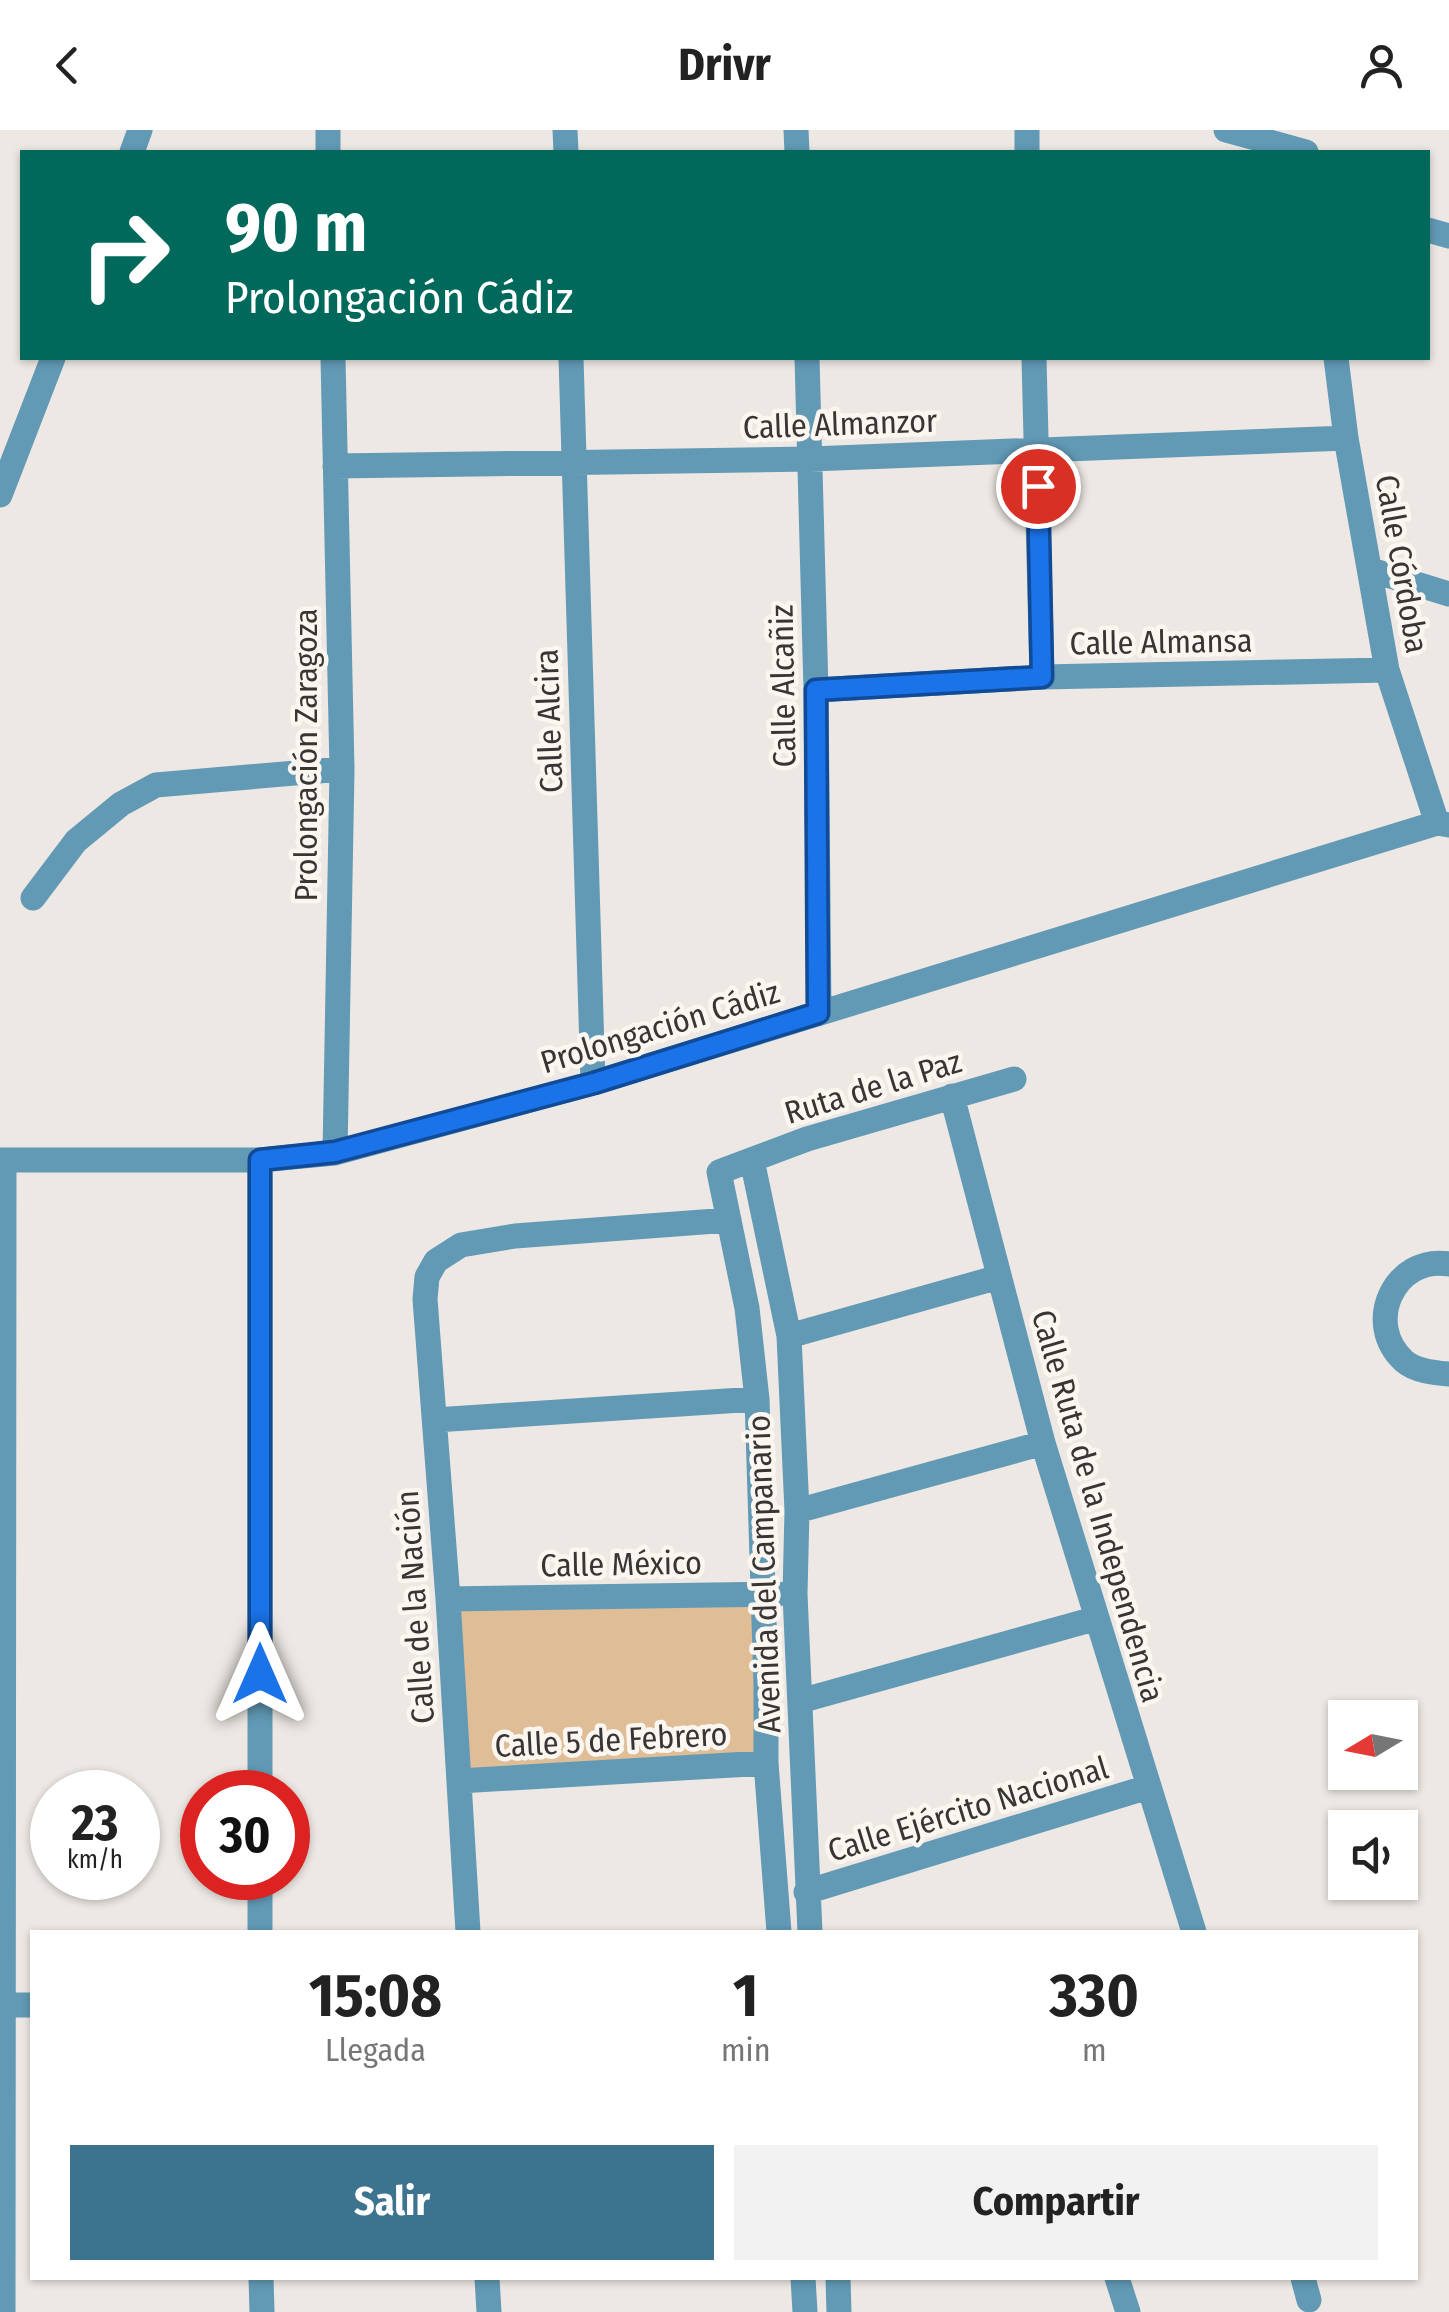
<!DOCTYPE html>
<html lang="es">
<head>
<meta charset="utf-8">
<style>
	body { margin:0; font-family:"Fira Sans Condensed",sans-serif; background:#f2f2f2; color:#222; height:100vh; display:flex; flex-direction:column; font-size:38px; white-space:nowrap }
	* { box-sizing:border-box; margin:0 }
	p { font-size:32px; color:#767676 }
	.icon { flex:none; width:55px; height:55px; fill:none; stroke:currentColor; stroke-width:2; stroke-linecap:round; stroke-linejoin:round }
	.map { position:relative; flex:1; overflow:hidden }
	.panel { position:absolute; left:30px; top:1800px; width:1388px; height:350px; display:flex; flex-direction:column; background:#fff; border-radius:0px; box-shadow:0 2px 8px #0004 }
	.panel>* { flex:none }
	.top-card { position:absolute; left:20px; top:20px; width:1410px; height:210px; border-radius:0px; box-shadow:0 2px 8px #0004; background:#00695c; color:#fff; overflow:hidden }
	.needle { width:65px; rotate:260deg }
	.fabs { position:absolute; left:1328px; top:1570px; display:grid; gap:20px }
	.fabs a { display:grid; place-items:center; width:90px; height:90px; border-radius:0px; background:#fff; box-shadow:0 2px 8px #0004; font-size:50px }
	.speed { position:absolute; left:30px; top:1640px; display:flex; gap:20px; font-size:50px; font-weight:700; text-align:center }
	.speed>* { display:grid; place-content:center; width:130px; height:130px; border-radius:50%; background:#fff; box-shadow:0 2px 8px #0004; line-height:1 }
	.speed small { font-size:25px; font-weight:400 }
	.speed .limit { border:15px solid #d22; background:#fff; color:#111 }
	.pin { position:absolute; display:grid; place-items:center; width:85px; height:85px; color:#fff; margin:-42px; border:5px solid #fff; border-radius:50%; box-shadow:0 2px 10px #0007 }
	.me { position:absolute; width:110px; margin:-55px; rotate:0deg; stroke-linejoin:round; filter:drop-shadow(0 0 8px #0008) }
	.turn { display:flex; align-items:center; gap:35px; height:210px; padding:0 40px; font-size:45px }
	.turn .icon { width:130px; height:130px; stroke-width:2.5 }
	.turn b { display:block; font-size:70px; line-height:85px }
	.eta { display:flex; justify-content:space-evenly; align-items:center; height:170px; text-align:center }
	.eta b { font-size:60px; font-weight:700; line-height:70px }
	.primary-button { display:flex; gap:20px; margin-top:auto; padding:20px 40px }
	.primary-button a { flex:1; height:115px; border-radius:0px; background:#3c738e; color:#fff; font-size:40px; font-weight:700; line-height:115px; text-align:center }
	.primary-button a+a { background:#f2f2f2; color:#222 }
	header { display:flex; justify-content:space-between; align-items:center; height:130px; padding:0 40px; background:#fff; font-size:45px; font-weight:700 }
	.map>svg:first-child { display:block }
	.green { fill:#debd97 }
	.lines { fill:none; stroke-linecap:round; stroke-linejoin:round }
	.minor { stroke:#6299b5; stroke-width:25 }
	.route-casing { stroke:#114b97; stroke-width:25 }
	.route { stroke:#1a73e8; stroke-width:18 }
	.labels { text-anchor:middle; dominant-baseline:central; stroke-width:9; stroke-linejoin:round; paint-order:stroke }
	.street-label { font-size:32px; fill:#383634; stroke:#fbf6f0 }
</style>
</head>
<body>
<header><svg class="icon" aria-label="back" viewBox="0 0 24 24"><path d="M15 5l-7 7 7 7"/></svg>Drivr<svg class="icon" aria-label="person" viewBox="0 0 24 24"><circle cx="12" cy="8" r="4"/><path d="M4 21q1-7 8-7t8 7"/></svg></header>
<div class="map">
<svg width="1449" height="2182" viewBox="0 0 1449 2182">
	<rect width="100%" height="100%" fill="#ede8e3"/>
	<path class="green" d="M764,1464L766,1633L459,1651L448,1469Z"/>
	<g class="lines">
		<path class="minor" d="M328,0V22
			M565,0L566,22
			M796,0L797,22
			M1027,0V22
			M1226,0L1306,22
			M132,22L140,0
			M1428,100L1449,106
			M333,228L342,639L335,1023
			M571,228L593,953
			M807,228L816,560L819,883
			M1034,228L1042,547
			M1336,228L1346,308L1387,540L1437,693L1449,695
			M335,336L811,329L1346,308
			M0,365L53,228
			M1371,440L1449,464
			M816,560L1042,547L1387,540
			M33,768L76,711L121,674L156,655L342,639
			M952,966L1043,1313L1194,1802
			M0,1030H260L335,1023L593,953L1437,693
			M752,1030L789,1206L797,1381L795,1464L810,1802
			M1449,1134C1394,1125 1363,1194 1404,1231C1415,1241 1435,1243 1449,1244
			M789,1206L999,1147
			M435,1290L757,1269
			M797,1381L1043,1313
			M448,1469L778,1464
			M800,1571L1094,1489
			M459,1651L766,1633
			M260,1662V1030
			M806,1762L1148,1657
			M260,1802V1748
			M468,1802L448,1469L425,1169L427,1147L436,1131L461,1115L515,1106L729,1090
			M779,1802L766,1633V1554L757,1269L747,1178L719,1042L807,1009L1014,949
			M0,1875H32
			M261,2148L262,2182
			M487,2148L489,2182
			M803,2148L805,2182
			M838,2148L839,2182
			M1117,2148L1128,2182
			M1303,2148L1309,2170
			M3,2182L4,1030"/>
	</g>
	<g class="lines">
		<g class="route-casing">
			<path id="route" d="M260,1544V1030L335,1022L594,953L818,883L816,560L1042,547L1038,356"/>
		</g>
		<use href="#route" class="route"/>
	</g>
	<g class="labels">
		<g class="street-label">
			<text transform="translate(840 294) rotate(-2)">Calle Almanzor</text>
			<text transform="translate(1402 434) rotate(80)">Calle Córdoba</text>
			<text transform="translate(1161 512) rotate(-1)">Calle Almansa</text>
			<text transform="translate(783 556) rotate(-91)">Calle Alcañiz</text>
			<text transform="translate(549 591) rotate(-92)">Calle Alcira</text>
			<text transform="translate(306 625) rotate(-90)">Prolongación Zaragoza</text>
			<text transform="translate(660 897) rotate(-17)">Prolongación Cádiz</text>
			<text transform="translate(873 957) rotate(-17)">Ruta de la Paz</text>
			<text transform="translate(1098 1376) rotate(74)">Calle Ruta de la Independencia</text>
			<text transform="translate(621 1434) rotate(-1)">Calle México</text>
			<text transform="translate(764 1444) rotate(-92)">Avenida del Campanario</text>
			<text transform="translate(415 1477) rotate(-94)">Calle de la Nación</text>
			<text transform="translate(611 1610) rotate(-3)">Calle 5 de Febrero</text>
			<text transform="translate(968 1679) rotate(-17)">Calle Ejército Nacional</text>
		</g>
	</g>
</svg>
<div class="fabs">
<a><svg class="needle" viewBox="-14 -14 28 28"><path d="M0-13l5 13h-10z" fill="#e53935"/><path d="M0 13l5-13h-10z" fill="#767676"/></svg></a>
<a><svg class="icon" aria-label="sound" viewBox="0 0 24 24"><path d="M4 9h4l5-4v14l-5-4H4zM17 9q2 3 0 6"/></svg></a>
</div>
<div class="speed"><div>23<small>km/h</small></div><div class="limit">30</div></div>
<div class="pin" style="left:1038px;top:356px;background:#d93025"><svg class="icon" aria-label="arrive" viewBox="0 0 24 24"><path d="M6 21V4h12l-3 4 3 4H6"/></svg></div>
<svg class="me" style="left:260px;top:1544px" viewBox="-20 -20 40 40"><path d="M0-17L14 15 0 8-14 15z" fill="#1a73e8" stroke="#fff" stroke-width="4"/></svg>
<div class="top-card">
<div class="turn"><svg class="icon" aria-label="right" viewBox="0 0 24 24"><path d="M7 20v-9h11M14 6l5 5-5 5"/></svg><div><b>90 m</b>Prolongación Cádiz</div></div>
</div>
<section class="panel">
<div class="eta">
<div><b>15:08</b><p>Llegada</p></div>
<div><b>1</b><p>min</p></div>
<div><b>330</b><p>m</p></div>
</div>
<div class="primary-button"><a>Salir</a><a>Compartir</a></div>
</section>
</div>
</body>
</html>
